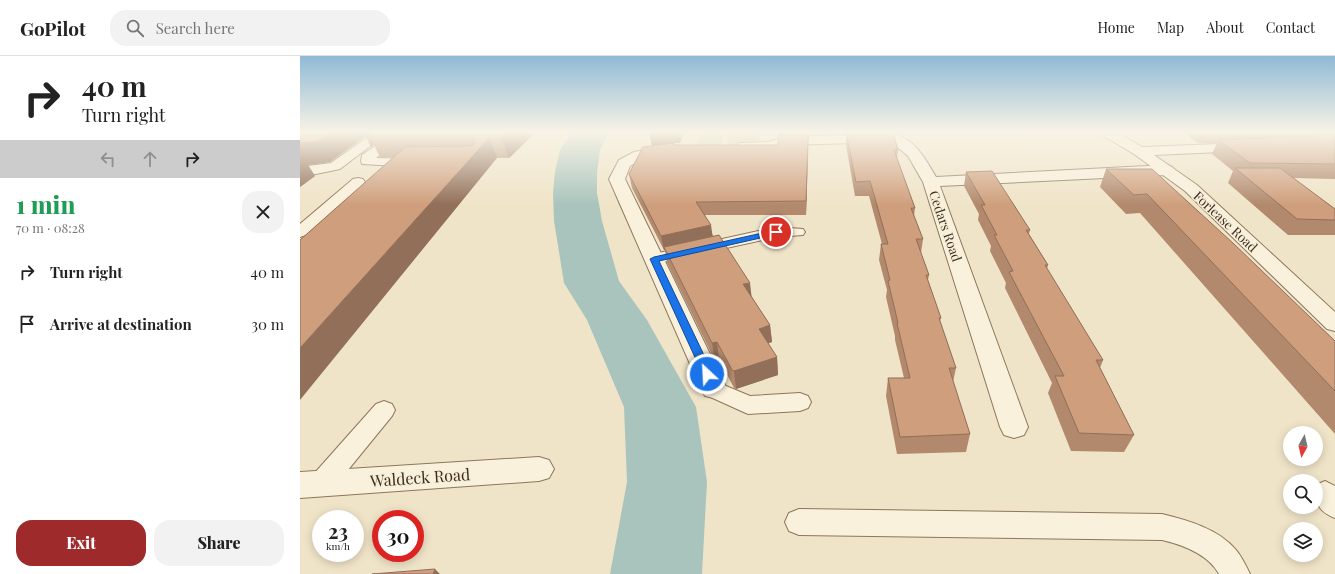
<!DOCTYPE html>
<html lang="en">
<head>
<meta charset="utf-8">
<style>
	body { margin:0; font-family:"Playfair Display",serif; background:#f2f2f2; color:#222; height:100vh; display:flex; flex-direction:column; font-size:15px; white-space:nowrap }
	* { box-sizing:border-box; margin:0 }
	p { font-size:13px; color:#767676 }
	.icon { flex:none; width:22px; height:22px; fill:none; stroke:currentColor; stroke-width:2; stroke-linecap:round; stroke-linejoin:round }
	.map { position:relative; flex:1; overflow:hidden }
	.side { display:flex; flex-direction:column; background:#fff; width:300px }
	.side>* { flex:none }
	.top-card { background:#fff; color:#222; overflow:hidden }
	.needle { width:26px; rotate:188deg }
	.controls { position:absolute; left:983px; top:370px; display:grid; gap:8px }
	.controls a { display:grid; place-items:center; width:40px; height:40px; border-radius:50%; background:#fff; box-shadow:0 2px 10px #0003; font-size:20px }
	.speed { position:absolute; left:12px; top:454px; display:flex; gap:8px; font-size:20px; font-weight:700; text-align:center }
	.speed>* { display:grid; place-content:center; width:52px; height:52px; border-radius:50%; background:#fff; box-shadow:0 2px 10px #0003; line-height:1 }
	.speed small { font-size:10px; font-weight:400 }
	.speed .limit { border:6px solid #d22; background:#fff; color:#111 }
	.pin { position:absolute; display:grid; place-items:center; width:34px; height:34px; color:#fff; margin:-17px; border:2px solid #fff; border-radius:50%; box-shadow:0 1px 4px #0007 }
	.me { position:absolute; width:44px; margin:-22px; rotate:335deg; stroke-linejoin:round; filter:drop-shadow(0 0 3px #0008) }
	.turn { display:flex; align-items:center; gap:14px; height:84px; padding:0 16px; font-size:18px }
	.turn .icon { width:52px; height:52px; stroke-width:2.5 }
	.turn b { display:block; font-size:28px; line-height:34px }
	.lanes { display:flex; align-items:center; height:38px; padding:0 16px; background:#0003; justify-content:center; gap:20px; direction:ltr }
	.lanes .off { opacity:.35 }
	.round { display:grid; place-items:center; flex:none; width:42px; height:42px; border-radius:16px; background:#f2f2f2 }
	.overview { display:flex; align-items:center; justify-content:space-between; height:68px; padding:0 16px }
	h1 { font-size:24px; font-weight:800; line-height:30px; color:#1e9e55 }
	.button { display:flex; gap:8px; margin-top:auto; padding:8px 16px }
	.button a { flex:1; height:46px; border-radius:16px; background:#9e2a2b; color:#fff; font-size:16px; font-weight:800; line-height:46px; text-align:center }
	.button a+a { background:#f2f2f2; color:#222 }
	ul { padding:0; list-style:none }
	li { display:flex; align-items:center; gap:12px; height:52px; padding:0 16px }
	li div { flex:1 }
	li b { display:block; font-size:15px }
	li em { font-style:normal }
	header { display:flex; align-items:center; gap:24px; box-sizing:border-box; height:56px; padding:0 20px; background:#fff; border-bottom:1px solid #e0e0e0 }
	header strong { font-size:19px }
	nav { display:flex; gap:22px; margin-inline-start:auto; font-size:14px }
	.search { width:280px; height:36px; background:#f2f2f2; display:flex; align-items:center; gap:10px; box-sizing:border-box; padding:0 14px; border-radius:16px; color:#767676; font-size:15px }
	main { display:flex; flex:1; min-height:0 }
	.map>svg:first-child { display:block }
	.green { fill:#c9cf9b }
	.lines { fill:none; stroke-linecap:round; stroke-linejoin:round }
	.river { fill:#a9c4bc; fill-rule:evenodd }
	.service-casing { stroke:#8d765c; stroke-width:2 }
	.minor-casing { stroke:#8d765c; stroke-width:2 }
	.tertiary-casing { stroke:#8d765c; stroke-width:2 }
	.service { fill:#faf1dc; fill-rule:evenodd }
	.minor { fill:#faf1dc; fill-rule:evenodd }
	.tertiary { fill:#faf1dc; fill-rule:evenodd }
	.wall { fill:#b2896c }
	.shaded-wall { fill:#916f58 }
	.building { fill:#cf9f7d; stroke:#916f58 }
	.route { fill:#1a73e8; stroke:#114b97 }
	.labels { text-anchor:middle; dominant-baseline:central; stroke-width:3; stroke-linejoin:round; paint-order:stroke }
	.street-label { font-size:13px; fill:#3d2e20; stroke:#f7eed8 }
	.near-street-label { font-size:16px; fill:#3d2e20; stroke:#f7eed8 }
</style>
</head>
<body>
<header>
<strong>GoPilot</strong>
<div class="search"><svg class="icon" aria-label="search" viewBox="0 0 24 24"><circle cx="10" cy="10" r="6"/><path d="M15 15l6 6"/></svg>Search here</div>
<nav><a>Home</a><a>Map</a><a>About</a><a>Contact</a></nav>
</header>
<main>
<section class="side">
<div class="top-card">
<div class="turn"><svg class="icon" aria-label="right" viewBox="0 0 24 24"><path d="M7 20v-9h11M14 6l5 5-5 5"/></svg><div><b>40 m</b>Turn right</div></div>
<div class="lanes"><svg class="icon off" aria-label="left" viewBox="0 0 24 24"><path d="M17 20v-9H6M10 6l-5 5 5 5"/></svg><svg class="icon off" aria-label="ahead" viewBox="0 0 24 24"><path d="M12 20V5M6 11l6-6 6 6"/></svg><svg class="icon" aria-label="right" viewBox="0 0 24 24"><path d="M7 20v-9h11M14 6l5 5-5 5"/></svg></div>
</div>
<div class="overview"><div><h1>1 min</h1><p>70 m · 08:28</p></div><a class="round"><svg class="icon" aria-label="close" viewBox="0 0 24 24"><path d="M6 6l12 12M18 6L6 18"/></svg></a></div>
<ul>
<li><svg class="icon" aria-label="right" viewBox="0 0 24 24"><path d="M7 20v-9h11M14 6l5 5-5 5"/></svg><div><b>Turn right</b></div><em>40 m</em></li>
<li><svg class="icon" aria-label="arrive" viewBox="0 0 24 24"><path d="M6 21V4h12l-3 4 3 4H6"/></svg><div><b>Arrive at destination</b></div><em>30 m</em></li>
</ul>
<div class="button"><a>Exit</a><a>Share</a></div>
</section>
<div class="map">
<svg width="1035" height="518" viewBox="0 0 1035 518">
	<rect width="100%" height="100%" fill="#f0e4c8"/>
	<path class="green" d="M400,76H460V83L452,88L427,91L429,79H423L421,90L399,91L397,86Z"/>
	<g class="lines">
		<path class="river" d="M272,76H309L300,94L297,116V137L302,165L319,225L347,264L396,351L407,426L402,518H310L327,426L324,351L287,264L264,227L254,165L253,137L255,116L260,94Z"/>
		<g class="service-casing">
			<path id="service" d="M71,76L87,77L40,113L16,118L0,119V111L31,107L72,78Z
				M96,76H110L76,102L113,103L118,104L119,107L118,110L113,111L62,108L61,105L62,99Z
				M58,122L63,123L65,126L63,129L6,179L0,181V168L53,123Z
				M476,171L503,173L505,176L503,179L476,181L354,208L348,207L346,203L348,199L354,198Z
				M414,325L450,340L500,337L508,340L511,346L508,352L500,355L448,358L406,339L403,333L406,327Z
				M84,345L92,348L95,354L92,360L30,436L21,439L12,436L8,428L12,420L76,348Z
				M1025,425L1035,430V462C1017,455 1016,447 1016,429Z
				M499,453L862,458C887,464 919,473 936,494C942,501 946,510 950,518H919C908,498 883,489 862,484L499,479L489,475L485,466L489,457Z"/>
		</g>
		<g class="minor-casing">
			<path id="minor" d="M594,78C615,83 626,104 636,121L867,109L872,111L875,114L872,117L867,119L640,130L728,371L724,379L714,382L704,379L700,371L623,126L608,100L591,86L486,89C471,94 454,97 439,93L437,90L439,87L469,86L484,81Z
				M368,89L373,90L375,93L373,96L344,102L330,110L325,123L427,333L423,340L414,342L405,340L401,333L309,123L319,104L334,96Z
				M239,401L249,404L254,413L249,422L239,425L0,442V416Z"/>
		</g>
		<g class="tertiary-casing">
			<path id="tertiary" d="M800,76H817L842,91L944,87L949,88L951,91L949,94L944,95L854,99L897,129L1035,256V275L1027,273L885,135L834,98L802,79Z"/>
		</g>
		<use href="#service" class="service"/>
		<use href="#minor" class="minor"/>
		<use href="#tertiary" class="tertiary"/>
	</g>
	<path class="wall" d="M0,76H236L209,102L80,101L74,89L71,91L66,80L30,106L8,109L15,120L0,131Z
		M350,76H384L380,87H374V89H478V76H509L506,159H405L413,180L470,269L472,286L468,287L477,301L478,319L436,333L434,332L419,303L415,305L367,207L365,194H364L332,132L329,118L352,90Z
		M543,76H593L598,94L597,103L615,152L614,160L623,183L621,197L629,219L628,224L641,262L640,265L656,312L653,326L670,378L666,396L597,398L586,340L588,322H604L595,284V280L586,241L587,234L579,204L581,188H582L569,140H555L546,89V78H544Z
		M883,76H1035V123L994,122L1035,153V179H988L928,127L933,115L912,98L917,87H898Z
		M806,113H852L1035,285V378L840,157L826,158L800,131Z
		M666,116L730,174L729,178L748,209L747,213L803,304L800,312L834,379L824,396L771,395L748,337L752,327L705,232L706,227L690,195L691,190L678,164L679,158L664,130Z"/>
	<path class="shaded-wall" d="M32,76H93L69,80L74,89L71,91L66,80L30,106L8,109L15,120L0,131V87Z
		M208,76H236L209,102L201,82Z
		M349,76H384L380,87H374L376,99L352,90Z
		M508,78V90L506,159V145Z
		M189,82L197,102L0,344V292Z
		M411,169L413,183L364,191L365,194H364L361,180Z
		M450,227L452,244L443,228Z
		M470,269L472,286L461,290L459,273Z
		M417,286L419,303L415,305L412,287Z
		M477,301L478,319L436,333L434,315Z
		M135,513L140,518H133Z"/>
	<path class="building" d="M0,76H32L18,85L0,87Z
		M75,76H208L201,82H189L0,292V184L105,91L168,90L174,89V82L168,80H69Z
		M546,76H593L598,94H594L615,152H611L623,183H616L629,219H626L641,262H639L656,312H649L670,378L600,381L588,322H610L597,267H598L588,225L590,224L581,188H588L570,125L556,126Z
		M486,78H508L506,145L396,146L411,169L361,180L329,118L343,91L374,87L373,89H478V80Z
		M1035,79V108L950,107L918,84Z
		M935,112H980L1035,153V164L997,163Z
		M806,113H852L934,188L1035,285V335L847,138L834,139Z
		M692,115L730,174H726L748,209H745L803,304H796L834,379L779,377L755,320H764L709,216L713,215L694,179H697L681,149H685L666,116Z
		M419,179L450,227L443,228L470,269L459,273L477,301L434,315L432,314L417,286L412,287L364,191Z
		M135,513L133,518H72Z"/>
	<linearGradient id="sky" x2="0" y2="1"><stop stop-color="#8fbad6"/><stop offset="0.51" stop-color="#f8f3e6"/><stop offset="1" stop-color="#f8f3e6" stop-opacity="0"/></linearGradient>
	<rect width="1035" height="149" fill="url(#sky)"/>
	<path class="route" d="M476,174L479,176L478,178L359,205L413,318L411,321H404L350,203L354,201Z"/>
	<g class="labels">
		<g class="street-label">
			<text transform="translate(926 165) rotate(43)">Forlease Road</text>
			<text transform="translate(646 170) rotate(71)">Cedars Road</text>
		</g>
		<g class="near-street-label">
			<text transform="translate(120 421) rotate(-4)">Waldeck Road</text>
		</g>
	</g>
</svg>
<div class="controls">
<a><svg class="needle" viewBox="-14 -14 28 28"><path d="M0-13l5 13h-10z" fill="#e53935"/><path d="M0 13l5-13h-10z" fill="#767676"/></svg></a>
<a><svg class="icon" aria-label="search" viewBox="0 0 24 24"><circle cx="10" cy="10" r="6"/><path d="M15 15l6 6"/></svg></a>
<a><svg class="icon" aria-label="layers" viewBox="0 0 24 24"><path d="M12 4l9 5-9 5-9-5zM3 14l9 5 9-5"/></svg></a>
</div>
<div class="speed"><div>23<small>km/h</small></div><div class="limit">30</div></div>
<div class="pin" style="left:476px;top:176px;background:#d93025"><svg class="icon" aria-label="arrive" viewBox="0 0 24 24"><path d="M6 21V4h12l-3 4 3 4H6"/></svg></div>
<svg class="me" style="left:407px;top:318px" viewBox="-20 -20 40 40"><circle r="17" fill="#1a73e8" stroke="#fff" stroke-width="3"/><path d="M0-11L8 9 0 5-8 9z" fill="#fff"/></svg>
</div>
</main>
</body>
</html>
